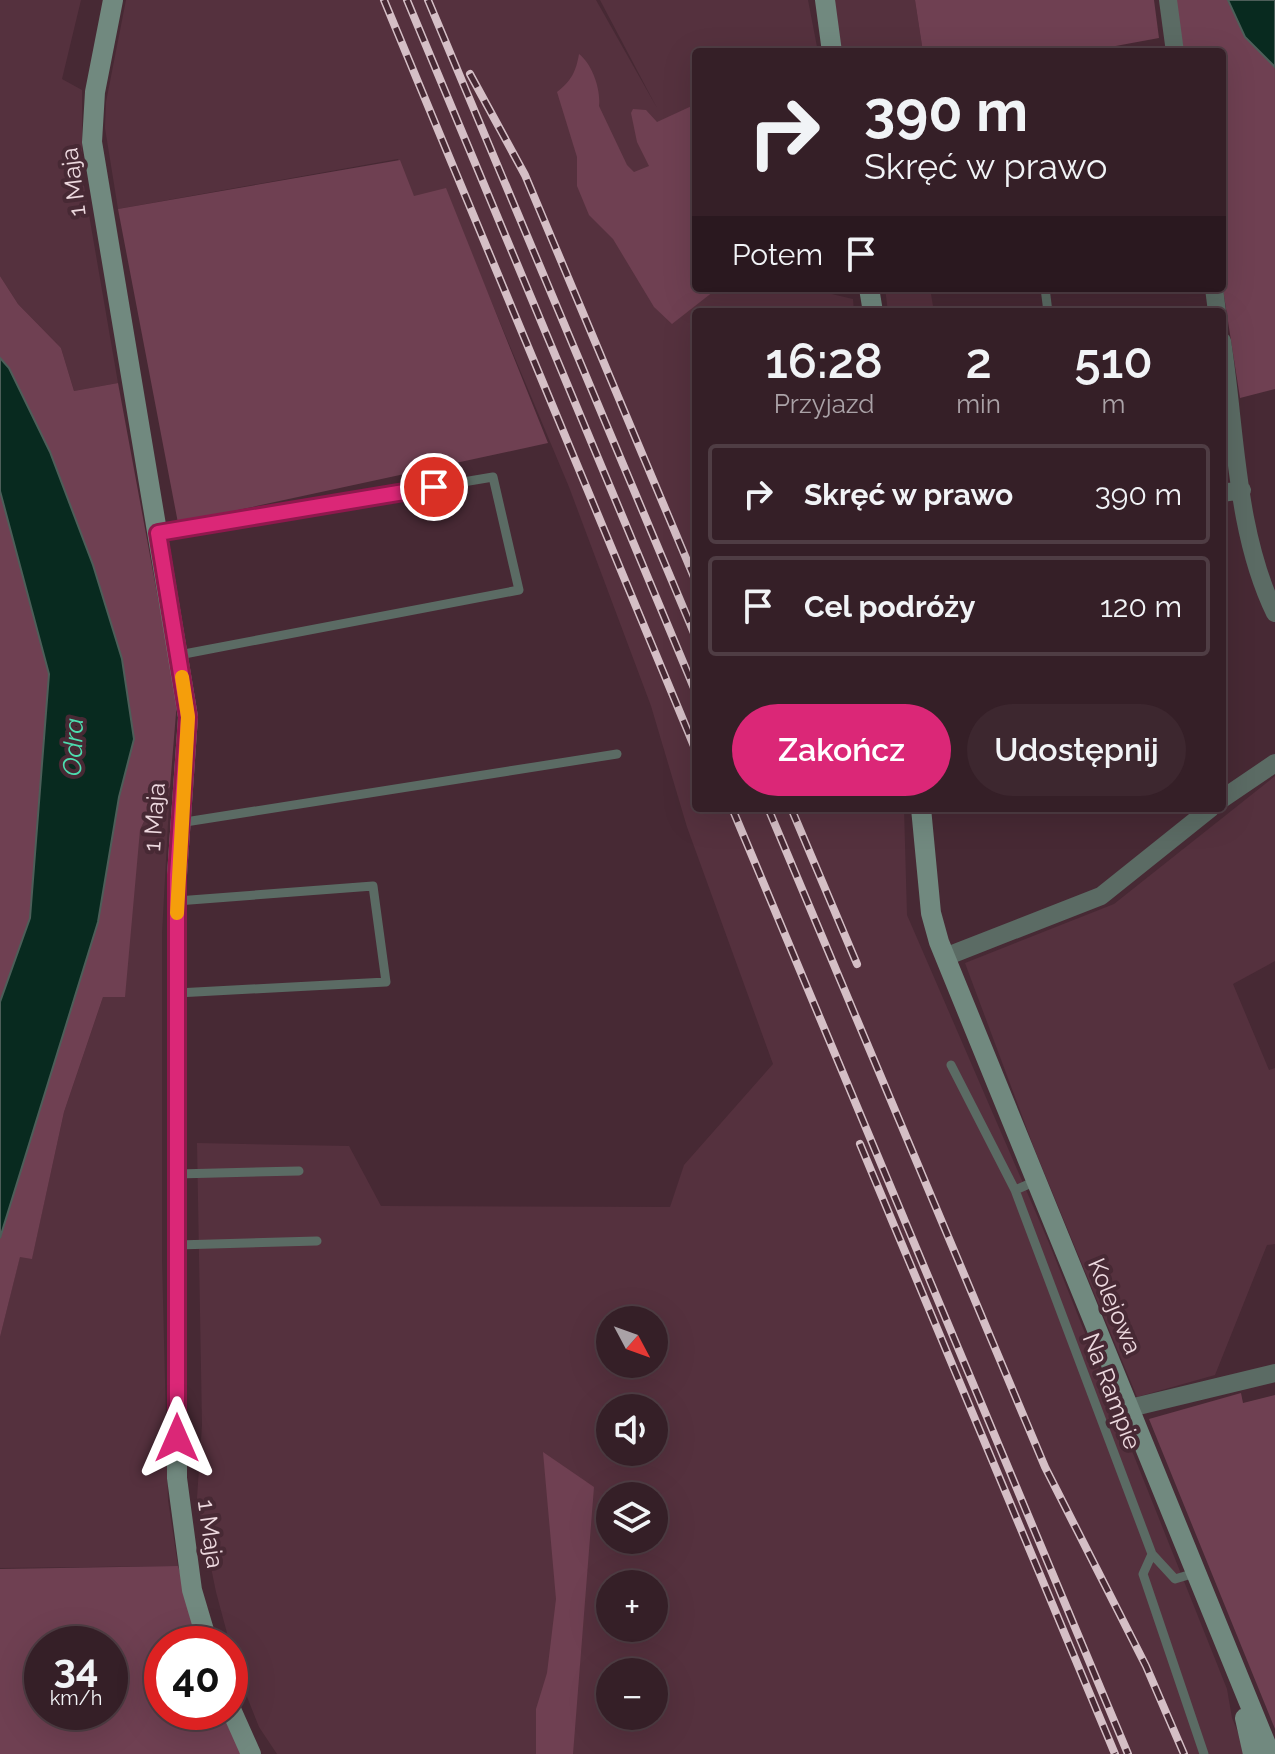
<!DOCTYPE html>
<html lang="pl">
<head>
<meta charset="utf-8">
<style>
	body { margin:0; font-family:Raleway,sans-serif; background:#3d272f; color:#f1f3f6; height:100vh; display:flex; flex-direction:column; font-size:30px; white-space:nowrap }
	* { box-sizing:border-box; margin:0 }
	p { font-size:26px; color:#aaa2a7 }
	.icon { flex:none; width:44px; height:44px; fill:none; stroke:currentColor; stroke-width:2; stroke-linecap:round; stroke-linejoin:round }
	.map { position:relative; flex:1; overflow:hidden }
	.panel { position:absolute; left:692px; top:308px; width:534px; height:504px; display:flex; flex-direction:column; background:#351f27; border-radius:8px; box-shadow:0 8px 32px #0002,0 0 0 2px #4f3d44 }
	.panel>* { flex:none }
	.banner { position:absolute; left:692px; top:48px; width:534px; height:244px; border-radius:8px; box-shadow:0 8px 32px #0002,0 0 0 2px #4f3d44; background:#351f27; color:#f1f3f6; overflow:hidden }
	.needle { width:52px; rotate:131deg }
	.tools { position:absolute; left:596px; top:1306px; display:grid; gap:16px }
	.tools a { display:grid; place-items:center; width:72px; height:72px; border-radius:50%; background:#351f27; box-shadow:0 8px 32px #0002,0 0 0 2px #4f3d44; font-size:40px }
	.speed { position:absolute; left:24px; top:1626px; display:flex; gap:16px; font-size:40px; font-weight:700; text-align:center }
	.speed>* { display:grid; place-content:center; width:104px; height:104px; border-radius:50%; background:#351f27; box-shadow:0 8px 32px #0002,0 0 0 2px #4f3d44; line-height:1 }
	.speed small { font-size:20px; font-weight:400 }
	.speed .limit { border:12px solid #d22; background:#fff; color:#111 }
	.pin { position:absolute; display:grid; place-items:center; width:68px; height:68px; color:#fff; margin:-34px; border:4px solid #fff; border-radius:50%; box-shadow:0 2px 8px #0007 }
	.me { position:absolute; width:88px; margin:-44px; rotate:0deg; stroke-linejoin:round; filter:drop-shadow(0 0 6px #0008) }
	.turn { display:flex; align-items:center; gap:28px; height:168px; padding:0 40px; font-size:36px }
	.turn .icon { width:104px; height:104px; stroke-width:2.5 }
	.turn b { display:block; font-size:56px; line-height:68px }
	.then { display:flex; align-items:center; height:76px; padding:0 40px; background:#0003; gap:16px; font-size:30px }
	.eta { display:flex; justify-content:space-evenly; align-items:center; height:136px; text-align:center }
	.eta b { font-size:48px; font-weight:600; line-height:56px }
	.primary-button { display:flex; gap:16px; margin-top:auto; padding:16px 40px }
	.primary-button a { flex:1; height:92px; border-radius:48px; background:#db2777; color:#fff; font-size:32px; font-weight:600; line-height:92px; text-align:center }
	.primary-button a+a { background:#3d272f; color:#f1f3f6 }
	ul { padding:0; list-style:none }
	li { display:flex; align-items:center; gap:24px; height:100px; margin:0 16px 12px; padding:0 24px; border:4px solid #4f3d44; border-radius:8px }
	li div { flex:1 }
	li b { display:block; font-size:30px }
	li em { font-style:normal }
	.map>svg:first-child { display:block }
	.built { fill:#55313e; fill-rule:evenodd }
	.green { fill:#6f4052; fill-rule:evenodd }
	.water { fill:#082a1f; stroke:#4d5e59; stroke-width:2 }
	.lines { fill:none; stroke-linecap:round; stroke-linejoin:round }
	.lane { stroke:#5b6b64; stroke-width:9 }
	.street { stroke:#5b6b64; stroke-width:18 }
	.secondary { stroke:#71897f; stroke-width:20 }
	.rail-casing { stroke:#d5bfc6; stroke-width:8 }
	.rail { stroke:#472934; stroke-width:5; stroke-dasharray:15; stroke-linecap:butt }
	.route-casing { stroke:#8e194d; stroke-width:20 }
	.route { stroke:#db2777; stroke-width:14 }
	.slow { stroke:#f59e0b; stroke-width:14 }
	.labels { text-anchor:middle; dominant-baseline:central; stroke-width:8; stroke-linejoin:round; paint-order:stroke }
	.street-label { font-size:24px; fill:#edd9df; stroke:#472934 }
	.water-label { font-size:26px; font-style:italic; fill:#4dddaf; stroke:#472934 }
</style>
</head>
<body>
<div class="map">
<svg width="1275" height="1754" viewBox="0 0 1275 1754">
	<rect width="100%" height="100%" fill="#472934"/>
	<path class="built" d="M0,0H81L62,79L82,90V174L118,383L74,391L61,348L18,304L0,276Z
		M126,0H596L657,108L600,0H808L818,52H696V288H806L853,299L854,312H696V808H904L907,915L1049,1243L1227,1689L1232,1718L1247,1754H277L259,1727L238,1674L216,1592L197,1498L202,1425L197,1143L349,1146L381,1206L670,1207L684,1165L773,1064L687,827L651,706L569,487L445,191L414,197L398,159L118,209L105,128L106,102ZM610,1320H654V1364H610ZM610,1408H654V1452H610ZM610,1496H654V1540H610ZM610,1584H654V1628H610ZM610,1672H654V1716H610Z
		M833,0H915L923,52H842Z
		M885,288H930L934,312H888Z
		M1275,776V961L1233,984L1269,1070L1275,1068V1244L1267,1245L1215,1375L1137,1397L1034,1148L965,963L1114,904Z
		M170,787L162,933V1260L168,1500L178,1566L0,1568V1337L20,1256L32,1258L64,1112L103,997L140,830L153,802Z"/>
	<path class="green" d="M915,0H1154L1159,38L1083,52H923Z
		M1174,0H1275V389L1240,398L1222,283V52H1184Z
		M579,54C592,64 601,89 599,106L627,165L634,172L649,166L637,142L631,113L633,109L646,110L657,122L696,104V288H718L672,324L654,307L613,239L589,215L577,186V157L557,92C571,81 576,72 579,54Z
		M400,160L414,196L446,188L548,443L178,523L118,209Z
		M0,276L18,304L61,348L74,391L118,383L177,701L170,787L153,802L140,830L125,997H103L64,1112L32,1259L20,1257L0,1337V1233L98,922L119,797L134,739L122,659L93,565L50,452L9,368L0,358Z
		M0,491L49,674L30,918L0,1002Z
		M1241,1393L1243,1403L1275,1395V1729L1149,1419Z
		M543,1452L594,1487L573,1754H536V1709L547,1673L556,1599Z
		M178,1566L203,1644H162V1712H224L241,1754H0V1569ZM42,1644H110V1712H42Z"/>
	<path class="water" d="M1228,0H1275V67L1245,37Z
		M0,358L9,368L50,452L93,565L122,659L134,739L119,797L98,922L0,1238V1002L30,918L49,674L0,491Z"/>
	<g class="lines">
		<path class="lane" d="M1045,288L1048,312
			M158,533L493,477L519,590L179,655
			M179,823L617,754
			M177,901L373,886L386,982L177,993
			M951,1065L1015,1190
			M177,1174L299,1171
			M1036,1181L1015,1190L1152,1554L1175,1579L1195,1573
			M177,1245L317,1241
			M1152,1554L1143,1574L1204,1754"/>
		<path class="street" d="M1168,0L1175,52
			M1214,288L1217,312
			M1222,341C1236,430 1235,531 1275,613
			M1222,493L1242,490
			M1222,799L1275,763
			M945,957L1101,896L1211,808
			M1130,1408L1275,1373"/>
		<path class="secondary" d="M113,0L95,92L92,142L188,717L177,875V1478L192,1590L208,1644
			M825,0L832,52
			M869,288L873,312
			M921,808L931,913L939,942L1270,1754
			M230,1707L251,1754
			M1245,1718L1253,1754"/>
		<g class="rail-casing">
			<path id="rail" d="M384,0L696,751
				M407,0L696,693
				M428,0L696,638
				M470,74L525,175L696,582
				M732,808L1128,1754
				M768,808L1045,1467L1146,1666L1184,1754
				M791,808L857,964
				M860,1144L1115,1754"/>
		</g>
		<use href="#rail" class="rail"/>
	</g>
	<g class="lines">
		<g class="route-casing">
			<path id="route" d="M177,1438V875L188,717L158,533L434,487"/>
		</g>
		<use href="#route" class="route"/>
		<path class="slow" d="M177,913L188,717L182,677"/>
	</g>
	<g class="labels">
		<g class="street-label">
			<text transform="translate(73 182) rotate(-97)">1 Maja</text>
			<text transform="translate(154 817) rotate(-86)">1 Maja</text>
			<text transform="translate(1115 1306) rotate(67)">Kolejowa</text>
			<text transform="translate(1112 1391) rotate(69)">Na Rampie</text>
			<text transform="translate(211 1534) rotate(82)">1 Maja</text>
		</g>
		<g class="water-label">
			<text transform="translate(73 747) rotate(-88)">Odra</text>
		</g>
	</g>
</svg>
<div class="tools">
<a><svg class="needle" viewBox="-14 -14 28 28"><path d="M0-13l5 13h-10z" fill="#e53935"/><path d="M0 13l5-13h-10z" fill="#aaa2a7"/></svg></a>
<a><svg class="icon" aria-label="sound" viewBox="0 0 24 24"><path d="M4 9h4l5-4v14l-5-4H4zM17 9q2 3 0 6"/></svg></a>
<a><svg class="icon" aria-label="layers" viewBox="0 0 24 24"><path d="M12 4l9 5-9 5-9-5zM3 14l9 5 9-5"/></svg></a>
<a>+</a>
<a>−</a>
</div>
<div class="speed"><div>34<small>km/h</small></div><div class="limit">40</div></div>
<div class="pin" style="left:434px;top:487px;background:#d93025"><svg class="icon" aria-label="arrive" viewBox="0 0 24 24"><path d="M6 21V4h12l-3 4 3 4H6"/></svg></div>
<svg class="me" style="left:177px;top:1438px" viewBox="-20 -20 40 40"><path d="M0-17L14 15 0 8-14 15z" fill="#db2777" stroke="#fff" stroke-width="4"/></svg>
<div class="banner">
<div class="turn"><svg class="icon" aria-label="right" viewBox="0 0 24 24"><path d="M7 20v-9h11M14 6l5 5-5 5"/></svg><div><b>390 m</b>Skręć w prawo</div></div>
<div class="then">Potem<svg class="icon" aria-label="arrive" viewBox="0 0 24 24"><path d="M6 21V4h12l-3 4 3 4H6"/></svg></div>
</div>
<section class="panel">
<div class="eta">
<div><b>16:28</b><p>Przyjazd</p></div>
<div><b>2</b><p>min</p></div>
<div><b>510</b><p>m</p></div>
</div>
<ul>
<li><svg class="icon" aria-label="right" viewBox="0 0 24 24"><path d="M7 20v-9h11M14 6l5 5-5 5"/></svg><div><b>Skręć w prawo</b></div><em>390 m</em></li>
<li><svg class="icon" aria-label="arrive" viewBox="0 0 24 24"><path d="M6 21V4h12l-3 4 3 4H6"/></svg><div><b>Cel podróży</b></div><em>120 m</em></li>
</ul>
<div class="primary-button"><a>Zakończ</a><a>Udostępnij</a></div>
</section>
</div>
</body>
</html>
